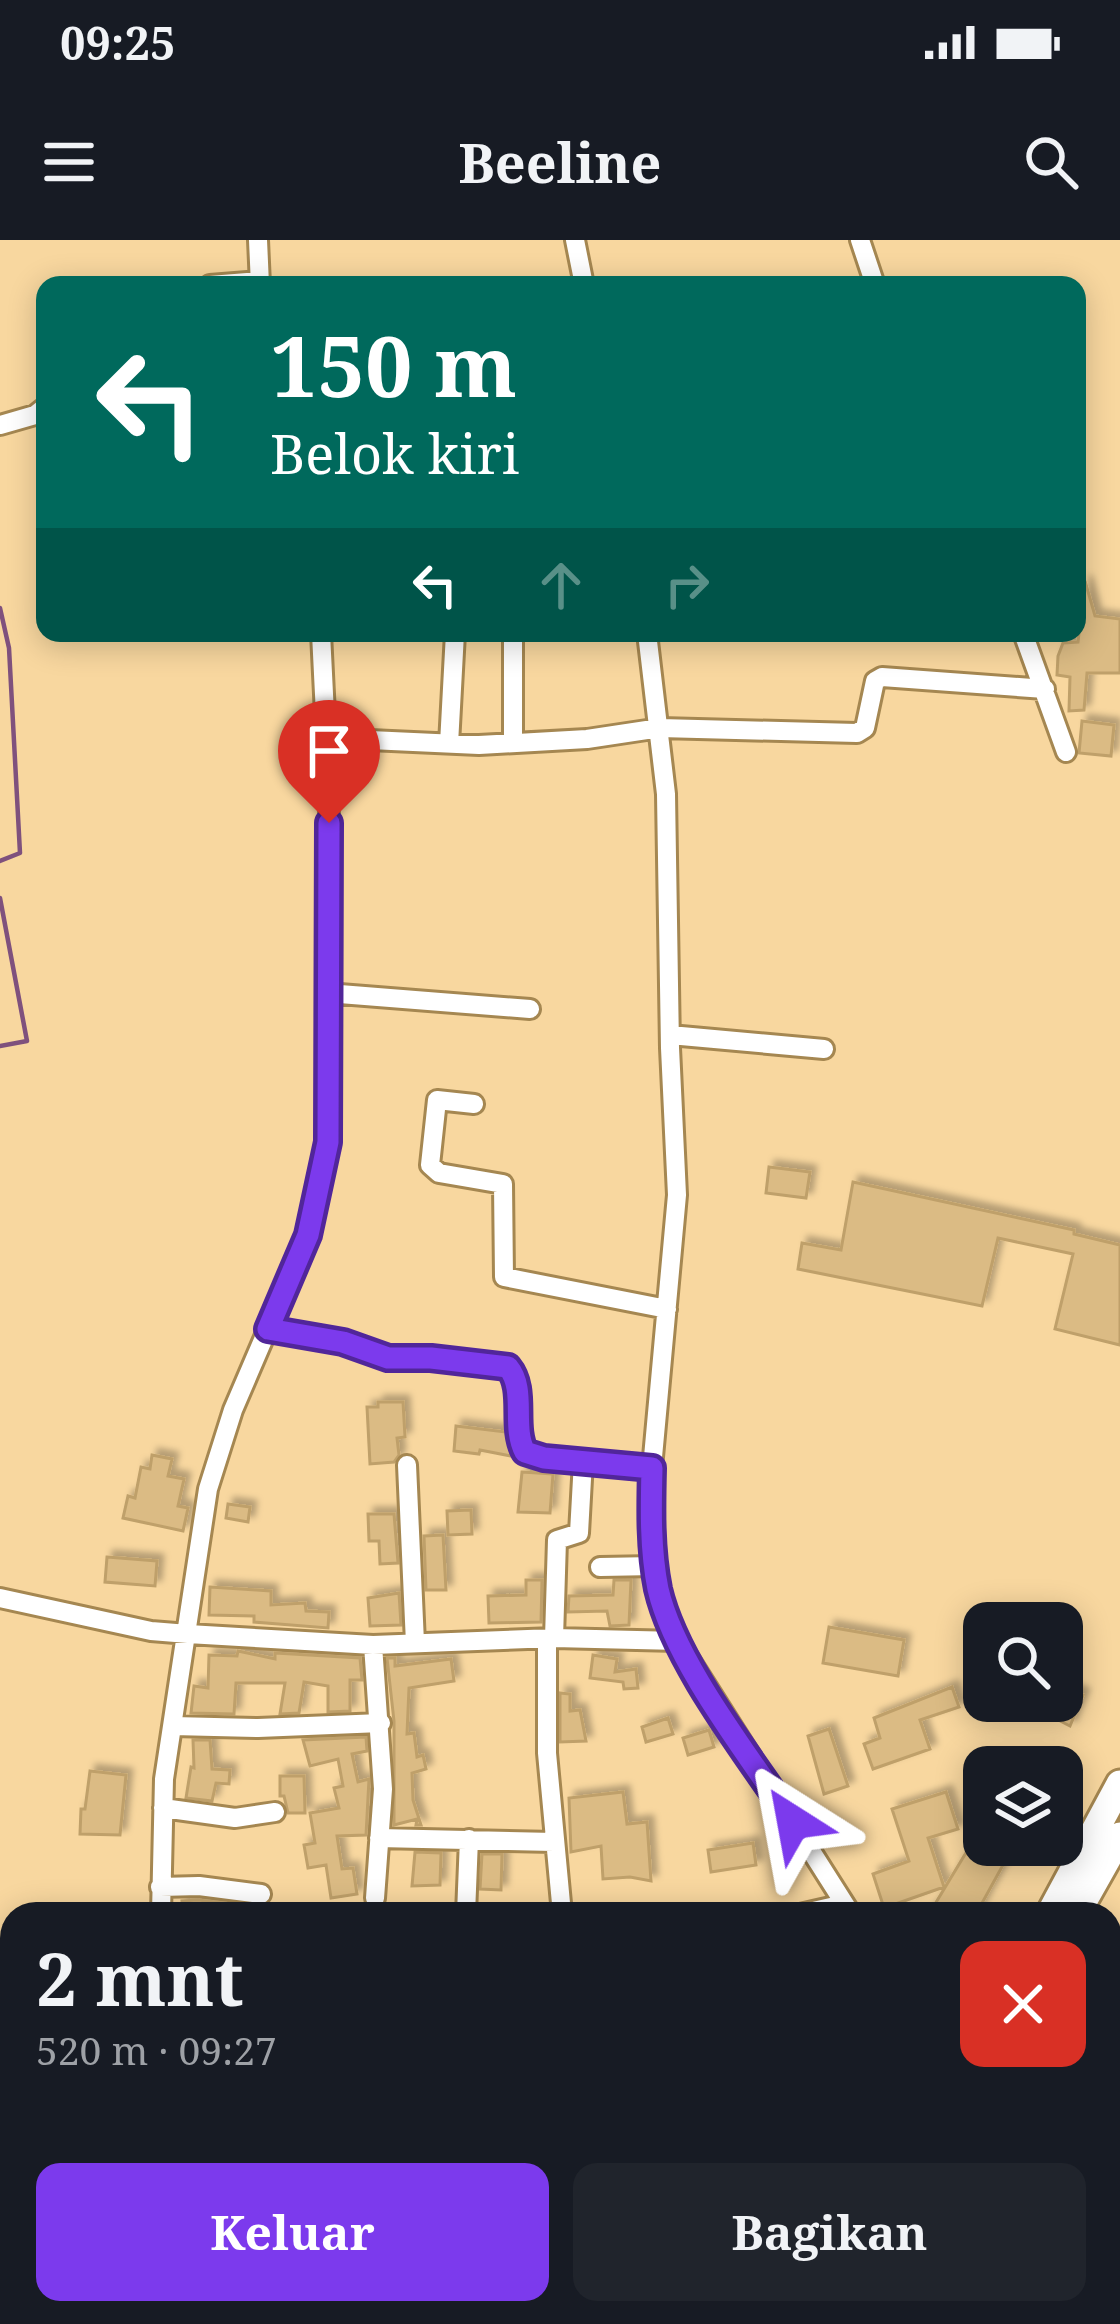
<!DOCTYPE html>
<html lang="id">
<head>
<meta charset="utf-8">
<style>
	body { margin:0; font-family:"Noto Serif",serif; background:#20242c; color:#f1f3f6; height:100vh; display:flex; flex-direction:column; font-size:45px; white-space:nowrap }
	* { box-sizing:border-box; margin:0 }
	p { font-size:39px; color:#9ea1a6 }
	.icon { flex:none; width:66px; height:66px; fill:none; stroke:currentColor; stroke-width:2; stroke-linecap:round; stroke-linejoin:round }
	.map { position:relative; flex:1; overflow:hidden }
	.sheet { position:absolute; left:0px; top:1662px; width:1122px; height:423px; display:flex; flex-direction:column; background:#171b24; border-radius:36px 36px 0 0; box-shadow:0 6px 30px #0003 }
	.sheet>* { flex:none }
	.top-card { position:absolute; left:36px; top:36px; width:1050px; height:366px; border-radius:24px; box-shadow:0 6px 30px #0003; background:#00695c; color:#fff; overflow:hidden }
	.tools { position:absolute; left:963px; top:1362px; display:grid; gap:24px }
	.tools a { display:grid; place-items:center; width:120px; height:120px; border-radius:24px; background:#171b24; box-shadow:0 6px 30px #0003; font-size:60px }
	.pin { position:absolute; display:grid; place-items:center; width:102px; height:102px; color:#fff; margin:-123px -51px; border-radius:50% 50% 50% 0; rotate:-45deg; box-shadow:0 0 12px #0007 }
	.pin .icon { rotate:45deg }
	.me { position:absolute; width:132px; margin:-66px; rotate:326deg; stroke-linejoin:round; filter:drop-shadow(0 0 9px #0008) }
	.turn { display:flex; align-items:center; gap:42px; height:252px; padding:0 36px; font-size:54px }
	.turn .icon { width:156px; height:156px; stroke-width:2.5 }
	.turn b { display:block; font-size:84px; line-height:102px }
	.lanes { display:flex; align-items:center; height:114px; padding:0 36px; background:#0003; justify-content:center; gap:60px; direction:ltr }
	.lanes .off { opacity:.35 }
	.round { display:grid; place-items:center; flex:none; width:126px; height:126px; border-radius:24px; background:#20242c }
	.overview { display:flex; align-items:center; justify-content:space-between; height:204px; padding:0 36px }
	h1 { font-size:72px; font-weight:700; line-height:90px }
	.cta { display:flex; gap:24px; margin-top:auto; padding:24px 36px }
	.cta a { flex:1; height:138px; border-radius:24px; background:#7c3aed; color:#fff; font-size:48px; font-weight:700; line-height:138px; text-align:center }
	.cta a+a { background:#20242c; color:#f1f3f6 }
	.status { display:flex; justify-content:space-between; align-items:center; height:84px; padding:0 60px; background:#171b24; direction:ltr }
	.status svg { height:33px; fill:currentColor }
	header { display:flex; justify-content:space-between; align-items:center; height:156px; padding:0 36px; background:#171b24; font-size:54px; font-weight:700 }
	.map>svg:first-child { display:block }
	.green { fill:#e5b358 }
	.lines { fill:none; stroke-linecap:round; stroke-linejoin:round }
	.stream { stroke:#7f517d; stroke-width:4.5 }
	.building { fill:#dbbb84; stroke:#bfa06a; stroke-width:3; filter:url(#shadow) }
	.minor-casing { stroke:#a58751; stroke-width:24 }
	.major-casing { stroke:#a58751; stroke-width:30 }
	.highway-casing { stroke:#a58751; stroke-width:33 }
	.minor { stroke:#fff; stroke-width:18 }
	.major { stroke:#fff; stroke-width:24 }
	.highway { stroke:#fff; stroke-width:27 }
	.route-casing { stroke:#51269a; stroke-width:30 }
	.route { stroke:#7c3aed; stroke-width:21 }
</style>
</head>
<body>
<div class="status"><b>09:25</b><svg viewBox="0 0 49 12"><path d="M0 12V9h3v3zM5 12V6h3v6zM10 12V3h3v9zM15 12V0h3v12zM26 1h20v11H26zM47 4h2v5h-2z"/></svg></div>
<header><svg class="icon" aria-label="menu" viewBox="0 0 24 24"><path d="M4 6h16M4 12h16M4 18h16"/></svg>Beeline<svg class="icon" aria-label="search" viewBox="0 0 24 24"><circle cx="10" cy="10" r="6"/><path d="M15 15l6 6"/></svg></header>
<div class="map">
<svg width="1120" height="2084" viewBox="0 0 1120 2084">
	<defs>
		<filter id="shadow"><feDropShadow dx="6" dy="-6" stdDeviation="3" flood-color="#0004"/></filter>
	</defs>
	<rect width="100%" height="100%" fill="#f8d79f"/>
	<path class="green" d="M277,2073H415L413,2084H277Z"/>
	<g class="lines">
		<path class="stream" d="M0,368L9,408L20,613L0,621
			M0,658L27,801L0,806"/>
	</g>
	<path class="building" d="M1085,341L1095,376L1120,379V433H1087L1084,470L1069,471L1070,437L1057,435L1058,416L1063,403L1078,402Z
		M1082,481L1114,485L1111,516L1079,513Z
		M769,927L810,932L806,958L766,953Z
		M853,942L1074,990V994L1120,1005V1105L1055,1089L1073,1014L998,998L982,1066L798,1029L802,1003L841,1010Z
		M378,1162H403L405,1197L397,1198L399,1215L394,1222L370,1224L367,1167H378Z
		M456,1186L506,1192L511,1216L480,1210L479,1214L454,1211Z
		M152,1215L172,1219L168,1236L184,1239L178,1266L188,1268L183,1291L123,1278L128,1256L135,1258L141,1227L150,1229Z
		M522,1232L553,1234L550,1273L518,1272Z
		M228,1264L250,1267L248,1282L226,1278Z
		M471,1270L472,1294L448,1295L447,1271Z
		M368,1274H394L398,1323L380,1324L379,1301H369Z
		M443,1295L446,1350H426L424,1296Z
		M107,1317L157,1321L155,1346L105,1342Z
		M526,1340H542L541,1382L489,1383L488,1356L526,1355Z
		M614,1340H631L629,1385L610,1386L607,1371L568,1372L569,1356L613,1355Z
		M210,1347L271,1351V1365L305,1363L306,1371L329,1372L328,1388L254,1382V1376L209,1375Z
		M399,1353L401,1385L370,1386L368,1358Z
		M829,1387L904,1400L898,1436L823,1423Z
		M238,1411L275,1419V1413L360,1418L362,1440H350V1471L328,1472V1446L304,1442L299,1473L280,1474L285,1443H236L234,1474L191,1473L194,1446L208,1448L209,1415L237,1416Z
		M593,1415L617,1419L615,1432L636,1429L638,1448L624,1449L623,1442L590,1438Z
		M387,1418H395V1426L451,1419L454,1441L409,1448L407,1494L414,1493L417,1517L423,1515L426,1529L412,1533L413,1560L421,1585H416L417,1579L394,1585V1481Z
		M1062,1446L1083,1455L1070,1486L1021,1461H1062Z
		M952,1447L959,1467L920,1480L930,1509L873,1529L864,1504L880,1498L874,1478Z
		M560,1453L570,1454V1471L580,1470L586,1501L560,1502Z
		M668,1478L673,1494L646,1502L642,1487Z
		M829,1489L848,1546L824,1554L808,1496Z
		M709,1490L714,1507L688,1515L683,1498Z
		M366,1497L367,1511L352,1514L358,1542L369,1539L366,1595L337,1596L342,1629L353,1628L357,1654L331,1658L326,1625L308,1628L304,1605L315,1603L310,1573L339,1568L334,1548L343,1546L338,1519L310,1526L303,1500Z
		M193,1500H210L212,1529L230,1530L229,1544L216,1543L212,1561L186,1558L191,1527L194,1528Z
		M90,1531L126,1535L120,1595L80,1594L81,1569H85Z
		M280,1536H304L305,1573H288L284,1556H280Z
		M623,1552L627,1584L647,1582L651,1641L630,1637L603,1639L601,1606L571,1612L569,1558Z
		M946,1552L958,1589L928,1598L944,1647L884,1668L873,1634L909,1621L892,1569Z
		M984,1583V1605H1014L976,1674H929Z
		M753,1603L756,1625L711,1632L708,1610Z
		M415,1612L441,1613L440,1645L412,1646Z
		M482,1614H502L501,1650L480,1649Z
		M198,1660L225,1663V1674H183L182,1661Z"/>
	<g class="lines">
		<g class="minor-casing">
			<path id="minor" d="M258,0L260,45
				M575,0L584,45
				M860,0L875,45
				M210,45L260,41
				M0,185L35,175L45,167
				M513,393V502
				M647,393L666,554L670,808L677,955L652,1228L651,1285L658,1350L678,1401L851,1674
				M1023,393L1066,512
				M326,498L479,505L587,499L660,488L857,493L865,488L875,441L882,437L1045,449
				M449,504L455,393
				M327,753L530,769
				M670,795L824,809
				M474,864L437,860L430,925L439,933L503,944L504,1037L667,1069
				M269,1089L343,1102L389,1119L423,1117L508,1127C528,1149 511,1186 525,1212L544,1218L652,1228
				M407,1225L415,1403
				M600,1327L655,1326
				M0,1358L151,1391L188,1394L373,1405L554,1398L678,1401
				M547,1398V1513L562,1674
				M554,1398L557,1300L579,1293L583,1221
				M373,1405L383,1549L375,1658
				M173,1486L258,1488L381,1483
				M163,1568L235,1578L275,1572
				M379,1598L554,1602
				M160,1647L199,1646L261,1654
				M161,1674L164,1539L208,1249L233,1170L308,995L328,902L329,556L321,393
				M466,1674L469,1599
				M800,1674L844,1664
				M537,2073L539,2084
				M213,2084L214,2073
				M419,2084L420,2073"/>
		</g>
		<g class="major-casing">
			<path id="major" d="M1110,2004L1120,2009"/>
		</g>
		<g class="highway-casing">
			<path id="highway" d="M1050,1674L1120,1544
				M1076,1674L1120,1596
				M818,2084L824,2073
				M844,2084L850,2073"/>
		</g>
		<use href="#minor" class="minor"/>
		<use href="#major" class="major"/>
		<use href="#highway" class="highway"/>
	</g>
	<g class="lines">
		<g class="route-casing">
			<path id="route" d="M329,583L328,902L308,995L268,1089L343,1102L388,1118H431L508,1127C527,1150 511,1186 525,1212L544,1218L652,1228C651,1268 650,1309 658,1349C675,1423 750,1517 793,1582"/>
		</g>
		<use href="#route" class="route"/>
	</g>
</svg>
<div class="tools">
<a><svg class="icon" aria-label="search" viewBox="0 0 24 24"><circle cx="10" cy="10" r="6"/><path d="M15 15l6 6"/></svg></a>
<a><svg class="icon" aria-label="layers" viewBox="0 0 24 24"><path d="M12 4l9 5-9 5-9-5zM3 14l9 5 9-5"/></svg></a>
</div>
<div class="pin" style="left:329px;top:583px;background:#d93025"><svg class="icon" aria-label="arrive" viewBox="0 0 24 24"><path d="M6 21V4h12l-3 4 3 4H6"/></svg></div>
<svg class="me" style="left:793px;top:1582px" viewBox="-20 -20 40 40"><path d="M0-17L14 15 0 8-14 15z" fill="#7c3aed" stroke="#fff" stroke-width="4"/></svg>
<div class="top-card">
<div class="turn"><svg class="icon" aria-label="left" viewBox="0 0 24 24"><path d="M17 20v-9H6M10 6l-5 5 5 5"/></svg><div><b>150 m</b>Belok kiri</div></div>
<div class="lanes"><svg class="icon" aria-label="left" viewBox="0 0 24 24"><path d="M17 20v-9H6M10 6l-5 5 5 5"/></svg><svg class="icon off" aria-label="ahead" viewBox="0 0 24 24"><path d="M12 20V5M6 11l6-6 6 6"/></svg><svg class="icon off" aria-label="right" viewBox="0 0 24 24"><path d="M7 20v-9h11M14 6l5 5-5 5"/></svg></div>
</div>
<section class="sheet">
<div class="overview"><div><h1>2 mnt</h1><p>520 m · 09:27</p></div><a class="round" style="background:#d93025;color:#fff"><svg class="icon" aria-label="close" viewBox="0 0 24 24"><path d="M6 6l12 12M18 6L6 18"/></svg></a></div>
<div class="cta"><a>Keluar</a><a>Bagikan</a></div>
</section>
</div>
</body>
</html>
